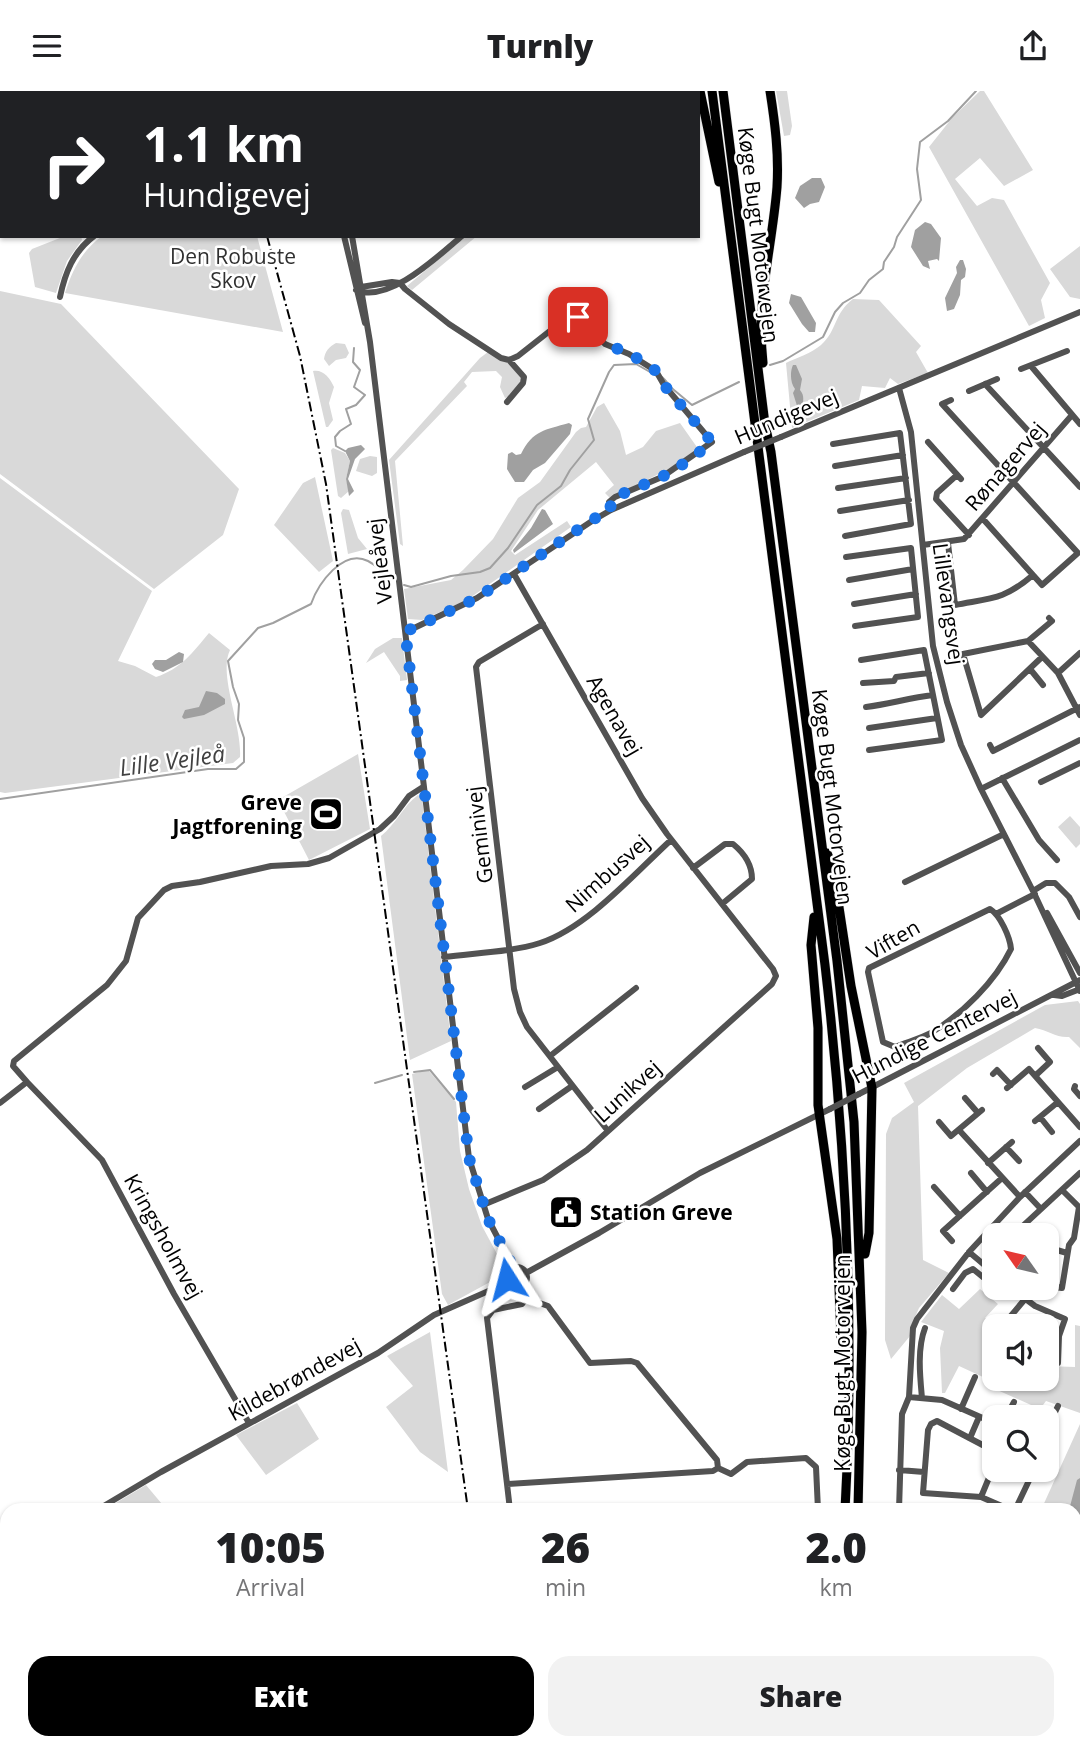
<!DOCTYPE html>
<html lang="en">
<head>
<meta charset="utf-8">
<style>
	body { margin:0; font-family:"Open Sans",sans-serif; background:#f2f2f2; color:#202124; height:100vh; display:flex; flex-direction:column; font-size:26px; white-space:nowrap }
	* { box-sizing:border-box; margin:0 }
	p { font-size:23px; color:#757577 }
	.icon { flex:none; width:38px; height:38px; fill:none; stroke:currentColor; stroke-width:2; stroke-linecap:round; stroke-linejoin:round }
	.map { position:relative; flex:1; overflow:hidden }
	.panel { position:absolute; left:0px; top:1412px; width:1082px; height:247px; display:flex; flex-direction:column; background:#fff; border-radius:21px 21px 0 0; box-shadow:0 2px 5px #0004 }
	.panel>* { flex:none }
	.banner { position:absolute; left:0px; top:0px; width:700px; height:147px; box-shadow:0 2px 5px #0004; background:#202124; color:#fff; overflow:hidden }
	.needle { width:46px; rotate:304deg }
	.tools { position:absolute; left:982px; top:1132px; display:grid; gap:14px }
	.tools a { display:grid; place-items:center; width:77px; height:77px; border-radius:14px; background:#fff; box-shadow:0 2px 5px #0004; font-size:35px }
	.pin { position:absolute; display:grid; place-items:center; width:60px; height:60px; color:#fff; margin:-30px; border-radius:14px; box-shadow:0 4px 10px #0006 }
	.me { position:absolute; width:77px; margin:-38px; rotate:351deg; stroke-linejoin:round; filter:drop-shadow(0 0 5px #0008) }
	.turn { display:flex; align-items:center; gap:24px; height:147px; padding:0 28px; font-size:32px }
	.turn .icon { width:91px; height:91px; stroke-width:2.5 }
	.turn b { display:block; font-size:49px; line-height:60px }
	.eta { display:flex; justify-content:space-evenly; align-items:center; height:119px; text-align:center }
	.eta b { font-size:42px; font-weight:800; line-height:49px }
	.primary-button { display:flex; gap:14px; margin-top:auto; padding:14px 28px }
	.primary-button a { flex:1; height:80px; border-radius:21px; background:#000; color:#fff; font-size:28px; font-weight:800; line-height:80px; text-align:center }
	.primary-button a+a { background:#f2f2f2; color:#202124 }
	header { display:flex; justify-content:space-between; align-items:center; height:91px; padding:0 28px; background:#fff; font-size:32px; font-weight:800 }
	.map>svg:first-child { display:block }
	.green { fill:#d9d9d9 }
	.water { fill:#a0a0a0 }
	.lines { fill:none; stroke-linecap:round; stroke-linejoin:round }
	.stream { stroke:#a0a0a0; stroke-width:2 }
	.highway-casing { stroke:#dbdbdb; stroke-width:10 }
	.minor { stroke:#525252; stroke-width:6 }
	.highway { stroke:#000; stroke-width:9 }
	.rail { stroke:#000; stroke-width:2; stroke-dasharray:10 3.5 2 3.5; stroke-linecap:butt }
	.minor-bridge { stroke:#525252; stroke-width:6 }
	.route { stroke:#1a73e8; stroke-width:12; stroke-dasharray:0 21.6 }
	.labels { text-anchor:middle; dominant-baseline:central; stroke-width:5; stroke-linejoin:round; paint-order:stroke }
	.street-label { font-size:21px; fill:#000; stroke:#fff }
	.park-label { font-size:21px; fill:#303030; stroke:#fff }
	.poi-label { font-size:21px; font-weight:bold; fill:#000; stroke:#fff; text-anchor:end }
	.water-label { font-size:23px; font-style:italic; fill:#414141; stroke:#fff }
</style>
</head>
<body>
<header><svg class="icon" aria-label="menu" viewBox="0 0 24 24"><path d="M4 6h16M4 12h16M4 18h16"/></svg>Turnly<svg class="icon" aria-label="share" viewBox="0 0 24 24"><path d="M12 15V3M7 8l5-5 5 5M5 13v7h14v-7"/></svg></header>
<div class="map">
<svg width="1080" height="1658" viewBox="0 0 1080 1658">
	<rect width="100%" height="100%" fill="#fff"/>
	<path class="green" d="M3,0H206V2H2L0,125V4Z
		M776,0H787L792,35L790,44L784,45Z
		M980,0H984L1033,79L1004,95L980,67L955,88L977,115L992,107L1004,109L1050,192L1041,209L1045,227L1029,235L929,56L952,27Z
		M65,145H81L82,149L67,170L56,202L35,196L29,162L32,158Z
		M102,145H257L283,241L65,202C73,178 81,161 102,145Z
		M466,145H477L412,199L407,195Z
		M1080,155V208L1070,206L1050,178Z
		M0,200L61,213L239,398L223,444L154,498L0,383Z
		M853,208L879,209L921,255L916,261L928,282L898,293L890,287L885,297L862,295L859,309L792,337L786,272C796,267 812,262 821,254C837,240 834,222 853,208Z
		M336,252L345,253L349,262L346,267L336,269L329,275L324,268C325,260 329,256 336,252Z
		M488,261C501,268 518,274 522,289L510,305L505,307L500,296L502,286L496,280L472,281L464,291L467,295L395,370L403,455L400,453L389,369L480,267Z
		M313,280C323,278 330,287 334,296L329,312L333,329L328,336H326Z
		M604,312L620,340L626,364L643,356L656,340L680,332L699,359L665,380L610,407L605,402L614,394L596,371L538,419L511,460L515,464L567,430L571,436L467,509L422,529L408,528L404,498L451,489L463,479L493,448L518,407L540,391L576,341L581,337L586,336L597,316Z
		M333,357L345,362L350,370L346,388L349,400L341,407L338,405L331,359Z
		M370,365L377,366V382L372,385L356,380L360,368Z
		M315,386L333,470L319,481L274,434L303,392Z
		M0,387L152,500L118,570L135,575L156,586C181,578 193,561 209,542L230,559C218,584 242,634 240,666L233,672L5,702L0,701Z
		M343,418L349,419L358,447L367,458L348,463L341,422Z
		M393,547H402L407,589L400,590V585L384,561L366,572L375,558Z
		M358,663L370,738L309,769L278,709Z
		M418,704L422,707L451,950L410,969L381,745C396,733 403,715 418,704Z
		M1070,725L1080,736V753L1076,757L1058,736Z
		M1078,910L1080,913V957L1069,946C1056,947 1048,939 1035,937L967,977L918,1015L923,1169L949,1182L919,1217L912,1233L910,1245L891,1268L885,1249L886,1043L892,1027L914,1011L904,992L1045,914Z
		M428,979L456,1011L460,1060L469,1098L482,1135L503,1174L501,1185L448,1214L442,1203L412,983Z
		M980,1198L998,1213L985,1227L1002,1235L994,1236V1288H1046L1047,1275L1075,1276V1234L1080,1235V1322L1046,1310L1040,1318L995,1298L996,1292L959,1275L945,1302H942L940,1257L944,1240L921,1231L942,1204L959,1218Z
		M430,1241L448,1381L420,1361L386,1316L413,1295L387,1265Z
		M297,1312L319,1348L266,1384L236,1344Z
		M1080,1333V1624L1074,1614V1419H1041Z
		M146,1394L167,1419H104Z
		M45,1652H125L131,1658H32Z
		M159,1652H246L250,1658H149Z"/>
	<path class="water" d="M812,87H821L825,96L819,111L810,113L804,117L795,107L800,95Z
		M925,131L931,133L941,147L939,170L937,168L928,170L930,178L923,175L911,156L915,139Z
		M960,169H963L966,178L965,186L961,189L960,204L954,218L947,220L945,207L957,182L956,176Z
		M791,203L801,206L816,232L815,241H809L802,233L789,212Z
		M793,274H796L802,288L800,299C805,305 803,310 802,317L798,318L793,302L795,298C790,292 790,280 793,274Z
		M569,332L572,334L570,343L545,372L533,379L524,391H515L507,378L508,363L512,361L516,364L521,363C533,339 545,339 569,332Z
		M361,354L365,358L355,368L348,388L354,400L349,405L346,388L350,370L345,360L348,357Z
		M542,418L545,419L553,433L514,462L513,459L531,437Z
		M179,561L184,563L183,571L163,581L155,578L152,573L155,569H166Z
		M206,600L217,602L225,608V613L204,624L184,628L182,626L185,619L199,616Z
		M1080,1387V1542L1075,1545V1517L1078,1514L1074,1505V1419H1069L1077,1389Z"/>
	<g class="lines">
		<path class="stream" d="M770,274L783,270L823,246L835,221L843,212L860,202L869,189L883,178L884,171L894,156L897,146L921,109L917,78L920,51L948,30L976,0
			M662,286C667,290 669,295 674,299C680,304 686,309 692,314L739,291
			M345,360L336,355L335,346L340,340L351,333L346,318L356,314L365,304L354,296L360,279L353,271L354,257
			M404,494L411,496L451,485L480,481L490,477L508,457L537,414L561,395L570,379L594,349L588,328L609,281L614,274L636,273L657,285
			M0,708L208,678H236L244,671V647L238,629L239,613L233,596L228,570L258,537L273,532L311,513C318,493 343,457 368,470C376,474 383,482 391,487
			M414,981L430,979L454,1008
			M375,992L402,984
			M1074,1553L1080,1551
			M1074,1636L1080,1646
			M695,1658L701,1652"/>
		<g class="highway-casing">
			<path id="highway" d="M700,0L719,91
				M712,0L825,874C846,1055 855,1237 845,1419
				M723,0L765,333L771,361L837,870L854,1031L862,1241L858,1419
				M763,272C756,208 772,158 777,96C779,63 775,32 770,0
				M827,762L833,777L851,895L872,997L869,1142L865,1163
				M814,826L811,854L818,937V1014L837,1148L841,1246L846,1269
				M824,1658V1652
				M837,1658L838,1652"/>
		</g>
		<path class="minor" d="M297,0L298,2
			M305,0V2
			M568,0L569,2
			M545,2L548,0
			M344,145L365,232
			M352,145L370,251L469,1067L488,1128L513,1176
			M400,192L405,198L449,233L501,267L509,269L518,265L565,228L574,225L583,230L605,253L629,263L656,280L664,294L712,351L662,386L615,406L609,411L611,419
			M361,196L392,191L400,192
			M356,199C389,213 438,165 462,145
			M60,206C65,182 73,161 94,145
			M1031,275L1080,333
			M1021,278L1067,260
			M985,293L1080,396
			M899,297L911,341L933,555L947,611L961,654L981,698L1034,802L1080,900
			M969,300L997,288
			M951,309L942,313L1078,462L1042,494L1033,484
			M507,311L523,292L524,286L509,269
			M781,346L1080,221
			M928,351L961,388
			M833,353L900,342L911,433L845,445
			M835,375L903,364
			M957,384L937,402L936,408L969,444
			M838,397L906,387
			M840,420L909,409
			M948,452L955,514C991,507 1004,509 1033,484L983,428
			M923,454L964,448L1072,324
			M846,466L911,457L918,526L855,535
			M849,489L913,478
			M854,513L916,503
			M543,533L479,571L476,576L514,898L520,921L527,936L608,1040
			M405,539L412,538L477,507L592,430L611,419L744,361
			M1028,550L1058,582L1080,624
			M1042,566L981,624L963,563L1028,550L1052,530L1049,527
			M861,569L924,559L942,649L869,659
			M1030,578L1043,594
			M1058,582L1080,562
			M863,592L894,590L896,586L929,582
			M866,616C889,613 909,607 933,604
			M869,637L937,627
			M990,654L993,660L1080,616
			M1002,687L1039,749L1057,769
			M1041,691L1080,672
			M981,698L1080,649
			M693,777L725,753H733C744,762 752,774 752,788L722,813
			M905,791L1004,743
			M1033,800L1046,792H1055L1069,806L1080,826
			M990,818C1000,824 1010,846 1011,858C995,891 962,923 931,942C920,948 907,951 895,956L883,951L868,881L869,877Z
			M1047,822L1080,882
			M996,823L1035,803
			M444,866C474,862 512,861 540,852C587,837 635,782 671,749
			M1054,904L1062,905L1080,898
			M550,965L636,897
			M993,983L997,979L1011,994
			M1035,985L1050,971L1038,957
			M27,991L102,1069L174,1203L249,1332
			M1075,995L1074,998L1080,1005
			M525,996L558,976
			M1007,997L1029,978L1080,1036
			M859,1003L1080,889
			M965,1007L978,1022
			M0,1012L27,991L13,975L14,970L107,894L126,870L138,827L164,799L172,795L200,791L271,775L308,773L329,767L380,738L394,725L409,705L423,696
			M539,1018L572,995
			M1040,1026L1052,1041
			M1035,1030L1058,1011
			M939,1031L951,1045L982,1019
			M959,1039L1020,1106
			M1006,1056L1019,1070
			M988,1072L1012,1051
			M971,1082L987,1101
			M934,1096L960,1125
			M1025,1101L1041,1118
			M483,1114L543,1089L587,1059L772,893L776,885L773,878L667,743L642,707L514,483
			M1025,1135L1036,1144
			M1013,1144L1080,1082
			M952,1150L943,1140L1002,1087
			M1046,1154L1050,1157L1067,1162
			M969,1161L994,1182
			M507 1186a10 10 0 1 1 20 0a10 10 0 1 1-20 0Z
			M526,1182L599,1142L700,1082L830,1018
			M522,1194L526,1207L522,1213L493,1219L487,1227L507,1393L713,1380L718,1377L717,1369L637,1272L631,1270L590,1272L548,1215L526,1207
			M1046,1195L1062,1197L1069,1154L1074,1147L1079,1116L1062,1099
			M1011,1197L1035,1215L1065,1228L1059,1245L1058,1272
			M953,1198L965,1182L973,1178L984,1187
			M1005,1232L1025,1208
			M909,1306L942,1309L994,1332
			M922,1307C920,1285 917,1258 925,1237
			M961,1318L975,1286
			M1006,1326L1014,1311
			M1046,1340L1058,1315
			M970,1347L979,1326
			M994,1360L937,1330L931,1333L928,1339L923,1402L981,1406L1011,1419
			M718,1377L731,1383L747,1371L806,1367L816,1376L818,1419
			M899,1379L924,1381
			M507,1393L510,1419
			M981,1406L993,1377L991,1374L994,1365
			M97,1419L161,1381L378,1262L434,1224L509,1191
			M899,1419L902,1323L909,1306L913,1237L917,1228L969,1161L1020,1106L1080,1050
			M1015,1419L1034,1379
			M0,1481L7,1476
			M249,1652L253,1658
			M23,1658L39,1652"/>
		<use href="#highway" class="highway"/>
		<path class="rail" d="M215,0L216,2
			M267,145L300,265L326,393L468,1419
			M526,1652L528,1658"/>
		<path class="minor-bridge" d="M744,361L781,346
			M830,1018L859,1003"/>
	</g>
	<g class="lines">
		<path class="route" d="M507,1188L508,1181L513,1176L488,1128L469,1067L405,539L412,538L477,507L592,429L611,419L610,411L615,406L662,386L691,368L712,351L664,294L656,280L629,262L605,253L578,226"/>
	</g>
	<defs>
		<g id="stadium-square" transform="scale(1.75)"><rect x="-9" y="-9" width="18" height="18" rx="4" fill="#000" stroke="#fff"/><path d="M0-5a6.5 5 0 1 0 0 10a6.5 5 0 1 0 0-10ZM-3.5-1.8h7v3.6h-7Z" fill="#fff"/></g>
		<g id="civic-square" transform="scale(1.75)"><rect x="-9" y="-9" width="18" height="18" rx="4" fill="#000" stroke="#fff"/><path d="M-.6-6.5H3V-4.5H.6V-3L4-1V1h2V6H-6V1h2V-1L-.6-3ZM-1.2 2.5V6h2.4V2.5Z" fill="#fff"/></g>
	</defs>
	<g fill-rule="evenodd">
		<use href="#stadium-square" x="326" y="723"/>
		<use href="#civic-square" x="566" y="1121"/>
	</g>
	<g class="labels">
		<g class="street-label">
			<text transform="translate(759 144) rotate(83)">Køge Bugt Motorvejen</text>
			<text transform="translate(786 325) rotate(-23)">Hundigevej</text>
			<text transform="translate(1005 375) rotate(-49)">Rønagervej</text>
			<text transform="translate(379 470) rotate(-97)">Vejleåvej</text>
			<text transform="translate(949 513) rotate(82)">Lillevangsvej</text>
			<text transform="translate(615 624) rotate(60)">Agenavej</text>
			<text transform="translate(833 706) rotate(83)">Køge Bugt Motorvejen</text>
			<text transform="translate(479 744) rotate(-97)">Geminivej</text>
			<text transform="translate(607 782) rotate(-42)">Nimbusvej</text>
			<text transform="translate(893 848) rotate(-30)">Viften</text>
			<text transform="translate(934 945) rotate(-27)">Hundige Centervej</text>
			<text transform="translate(627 1000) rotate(-42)">Lunikvej</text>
			<text transform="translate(164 1145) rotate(61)">Kringsholmvej</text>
			<text transform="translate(842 1272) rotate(-90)">Køge Bugt Motorvejen</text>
			<text transform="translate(294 1288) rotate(-29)">Kildebrøndevej</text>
		</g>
		<g class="park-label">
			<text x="233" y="165">Den Robuste<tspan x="233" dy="24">Skov</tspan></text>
		</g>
		<g class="poi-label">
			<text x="302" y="711">Greve<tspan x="302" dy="24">Jagtforening</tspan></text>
			<text x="590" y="1121" text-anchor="start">Station Greve</text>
		</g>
		<g class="water-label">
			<text transform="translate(172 669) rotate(-8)">Lille Vejleå</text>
		</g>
	</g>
</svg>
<div class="tools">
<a><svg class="needle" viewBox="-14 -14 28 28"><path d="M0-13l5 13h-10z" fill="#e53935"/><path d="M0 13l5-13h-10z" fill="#757577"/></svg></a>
<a><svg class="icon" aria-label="sound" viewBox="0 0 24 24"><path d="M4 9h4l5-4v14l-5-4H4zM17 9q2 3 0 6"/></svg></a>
<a><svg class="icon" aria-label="search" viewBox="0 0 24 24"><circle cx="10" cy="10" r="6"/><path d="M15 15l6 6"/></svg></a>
</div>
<div class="pin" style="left:578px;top:226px;background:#d93025"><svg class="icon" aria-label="arrive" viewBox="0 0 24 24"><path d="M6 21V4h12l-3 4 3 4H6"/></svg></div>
<svg class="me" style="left:507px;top:1188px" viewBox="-20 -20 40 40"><path d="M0-17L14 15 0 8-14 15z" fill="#1a73e8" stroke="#fff" stroke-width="4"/></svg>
<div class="banner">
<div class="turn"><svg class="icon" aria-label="right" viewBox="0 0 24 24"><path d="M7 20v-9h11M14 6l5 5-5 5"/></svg><div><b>1.1 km</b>Hundigevej</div></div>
</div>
<section class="panel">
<div class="eta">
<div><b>10:05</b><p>Arrival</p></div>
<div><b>26</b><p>min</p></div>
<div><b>2.0</b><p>km</p></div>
</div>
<div class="primary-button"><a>Exit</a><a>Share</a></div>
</section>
</div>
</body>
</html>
